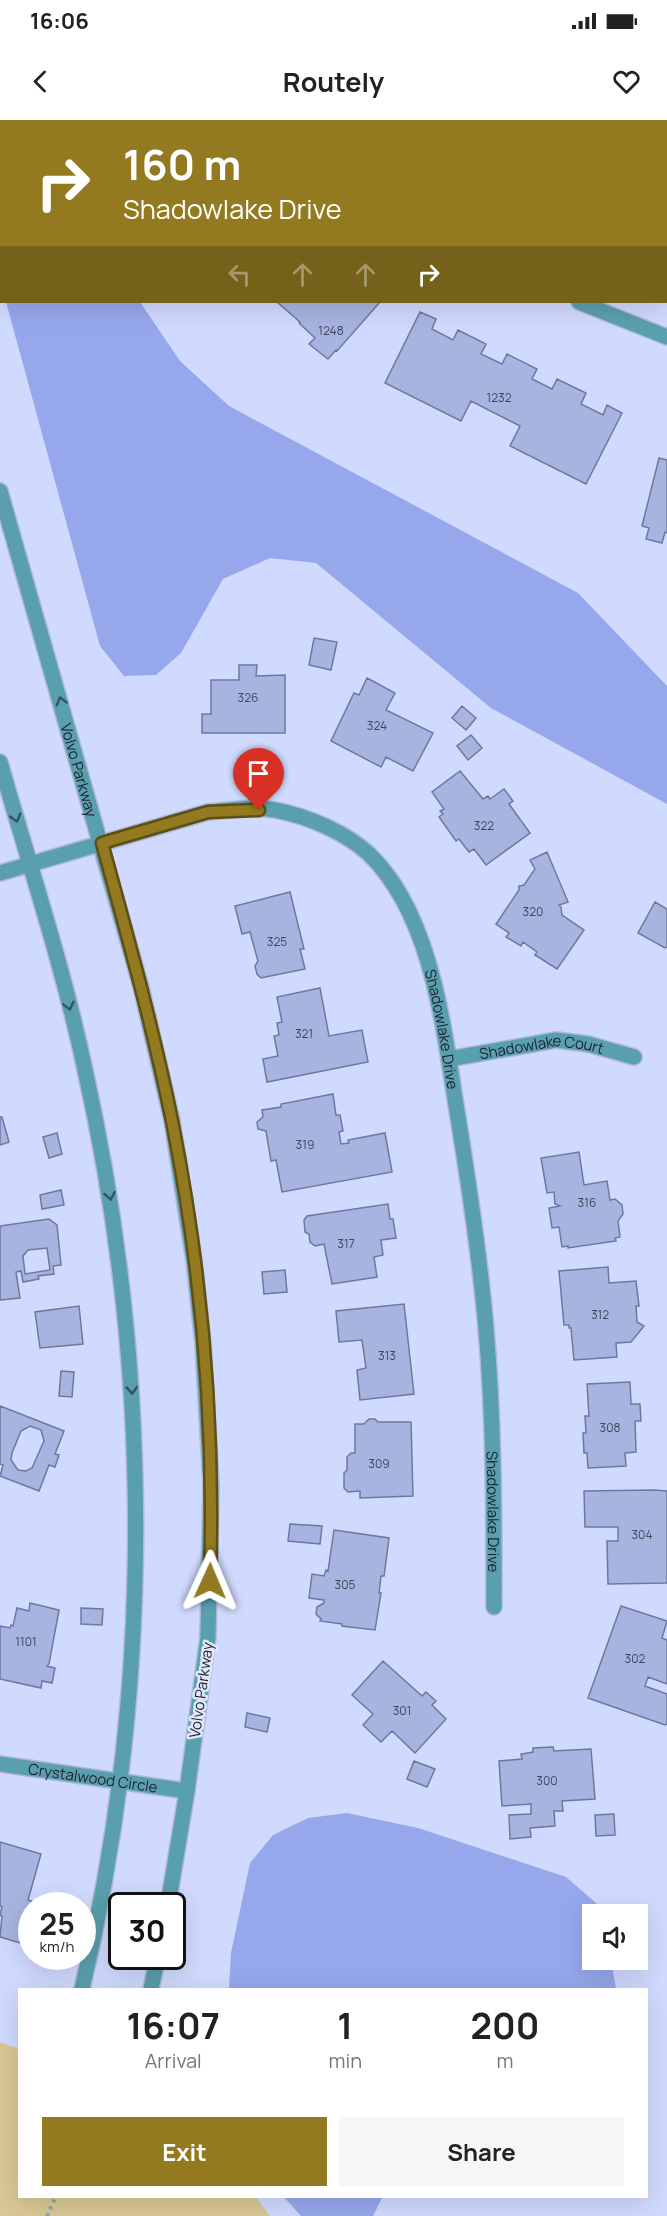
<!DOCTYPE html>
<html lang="en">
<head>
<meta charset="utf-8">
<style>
	body { margin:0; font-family:Manrope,sans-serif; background:#f6f6f6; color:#222; height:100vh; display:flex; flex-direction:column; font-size:22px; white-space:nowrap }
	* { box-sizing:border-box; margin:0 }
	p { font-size:20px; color:#767676 }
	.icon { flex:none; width:33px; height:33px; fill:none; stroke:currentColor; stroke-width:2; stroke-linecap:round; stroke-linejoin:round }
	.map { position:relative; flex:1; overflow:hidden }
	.panel { position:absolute; left:18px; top:1868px; width:630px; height:210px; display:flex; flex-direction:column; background:#fff; border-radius:0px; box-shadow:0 6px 24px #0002 }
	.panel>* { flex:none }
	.hud { position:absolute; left:0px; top:0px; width:668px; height:183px; box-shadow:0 6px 24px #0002; background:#937a21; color:#fff; overflow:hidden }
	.tools { position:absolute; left:582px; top:1784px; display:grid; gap:12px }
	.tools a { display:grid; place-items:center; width:66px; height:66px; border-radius:0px; background:#fff; box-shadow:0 6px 24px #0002; font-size:30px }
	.speed { position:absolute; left:18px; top:1772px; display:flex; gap:12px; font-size:30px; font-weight:700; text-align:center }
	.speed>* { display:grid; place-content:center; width:78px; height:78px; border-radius:50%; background:#fff; box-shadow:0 6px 24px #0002; line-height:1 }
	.speed small { font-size:15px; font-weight:400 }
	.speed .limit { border:3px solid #111; border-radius:9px; background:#fff; color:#111 }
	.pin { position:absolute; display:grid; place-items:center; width:51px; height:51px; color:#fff; margin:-62px -26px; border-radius:50% 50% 50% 0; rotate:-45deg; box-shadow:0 0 6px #0007 }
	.pin .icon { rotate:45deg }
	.me { position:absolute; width:66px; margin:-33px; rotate:1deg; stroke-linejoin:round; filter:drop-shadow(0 0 4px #0008) }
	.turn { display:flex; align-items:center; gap:21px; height:126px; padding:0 24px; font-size:27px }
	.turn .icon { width:78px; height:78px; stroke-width:2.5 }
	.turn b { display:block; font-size:42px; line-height:51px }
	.lanes { display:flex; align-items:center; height:57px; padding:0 24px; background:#0003; justify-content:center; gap:30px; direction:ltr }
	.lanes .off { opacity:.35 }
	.eta { display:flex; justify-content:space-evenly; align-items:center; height:102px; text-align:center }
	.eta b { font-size:36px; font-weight:700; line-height:42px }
	.action { display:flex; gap:12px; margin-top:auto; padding:12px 24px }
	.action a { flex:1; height:69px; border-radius:0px; background:#937a21; color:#fff; font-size:24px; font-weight:700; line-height:69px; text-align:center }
	.action a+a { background:#f6f6f6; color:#222 }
	.status { display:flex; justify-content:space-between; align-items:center; height:42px; padding:0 30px; background:#fff; direction:ltr }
	.status svg { height:16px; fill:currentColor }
	header { display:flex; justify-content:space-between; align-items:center; height:78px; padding:0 24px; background:#fff; font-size:27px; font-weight:700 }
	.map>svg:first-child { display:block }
	.green { fill:#d8c895 }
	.water { fill:#96a7ec }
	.building { fill:#a8b4e0; stroke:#6d78a1; stroke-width:1.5; fill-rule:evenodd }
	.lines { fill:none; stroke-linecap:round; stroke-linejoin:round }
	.minor-casing { stroke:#b0b9d9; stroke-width:18 }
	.path { stroke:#939bb9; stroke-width:4; stroke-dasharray:3 4.5; stroke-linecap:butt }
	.minor { stroke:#5a9fad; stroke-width:15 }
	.oneway { stroke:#355363 }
	.route-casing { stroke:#604f15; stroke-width:15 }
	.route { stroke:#937a21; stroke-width:10 }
	.labels { text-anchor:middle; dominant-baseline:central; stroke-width:5; stroke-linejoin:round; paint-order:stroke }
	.number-label { font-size:12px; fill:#3f465d }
	.street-label { font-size:15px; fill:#1c2131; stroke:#e2e8fa }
</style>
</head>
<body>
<div class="status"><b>16:06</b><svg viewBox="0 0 49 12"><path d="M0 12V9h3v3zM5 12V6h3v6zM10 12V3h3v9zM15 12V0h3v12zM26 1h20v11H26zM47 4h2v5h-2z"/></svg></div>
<header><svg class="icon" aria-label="back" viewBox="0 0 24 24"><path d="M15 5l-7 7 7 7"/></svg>Routely<svg class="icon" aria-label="heart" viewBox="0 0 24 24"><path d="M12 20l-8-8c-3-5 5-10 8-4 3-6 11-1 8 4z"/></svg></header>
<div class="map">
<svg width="667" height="2096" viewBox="0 0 667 2096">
	<rect width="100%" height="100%" fill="#d0dafe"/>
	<path class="green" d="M0,1922L19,1929L20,2076H255L270,2096H0Z"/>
	<path class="water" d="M6,182H140L180,241L229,286L578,473L667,566V684L491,588L316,443L270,438L223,459L181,533L156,555L124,556L100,526Z
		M347,1693L418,1708L566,1757L596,1783L599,1794H592V1839H611L616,1869H229L231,1833L250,1743L273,1715L308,1698Z
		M283,2076H383L373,2096H301Z"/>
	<path class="building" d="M277,182H380L337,231L336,230L328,239L309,224L315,218L299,203L300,202Z
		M420,192L436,199L432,209L453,220L458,210L486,224L481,234L502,244L507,234L537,249L532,259L552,269L557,259L586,273L581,284L603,295L607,285L622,293L586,364L510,326L520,306L471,281L461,301L385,263Z
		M659,338L667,340V413L665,412L662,423L646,419L649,408L642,406Z
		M314,518L337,522L331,550L309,545Z
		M239,545H257L256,556L285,555V613H202V594H211V560H239Z
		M367,558L395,573L386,590L433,613L413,651L386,637L381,647L331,621L354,573L359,575Z
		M462,586L476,598L466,610L452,598Z
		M471,615L482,628L468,640L457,626Z
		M460,651L483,679L488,676L490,679L504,669L513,681L509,684L530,713L486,745L474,729L469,732L459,719L456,721L439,697L443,694L440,691L444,689L432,672Z
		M547,732L568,782L559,785L561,787L562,795L584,810L557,849L535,835L537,832L523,822L521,826L506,817L509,813L496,804L519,770V766L524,765L535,749L530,740Z
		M290,772L304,829H300L305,849L261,858L257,854L255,846L258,841L250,812L242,814L235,786Z
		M655,782L667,789V827L665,828L638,813Z
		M320,868L329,916L362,910L368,942L267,962L263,939L278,936L274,916L279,915L277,903L282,902L277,877Z
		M333,974L336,995H340L343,1011L339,1012L341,1024L349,1023L348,1020L385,1013L392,1052L282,1072L276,1040L271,1041L266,1011L258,1009L257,1002L263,997L262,990L281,987V984Z
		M0,997H2L9,1022L0,1025Z
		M57,1013L62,1034L49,1038L43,1017Z
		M579,1032L584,1065L607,1061L610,1080L615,1079L622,1085L623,1094L618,1101L620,1117L615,1118L616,1121L568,1128V1126L562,1127L559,1107L552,1108L549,1088L560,1086L555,1084L554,1072L547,1073L541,1038Z
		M61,1070L64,1085L42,1089L40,1075Z
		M388,1084L390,1099H393L396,1118L381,1120L383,1135L374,1137L377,1157L332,1164L324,1124L315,1126L310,1122L309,1114L305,1112L304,1100L307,1096Z
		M49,1099L57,1105L61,1145L53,1146L54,1154L38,1156L39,1159L23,1162L21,1151L16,1152L20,1178L0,1180V1106ZM47,1128L50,1150L25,1154L23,1136L28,1130Z
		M608,1147L609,1163L636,1161L639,1186H636L637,1202L644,1206L631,1222L616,1223L617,1237L574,1240L571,1208H569V1205H564L559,1151Z
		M285,1150L287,1172L264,1174L262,1152Z
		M404,1184L414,1274L360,1280L357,1250L366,1248L362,1220L339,1222L336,1191Z
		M79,1186L83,1224L40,1228L35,1192Z
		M61,1251L74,1252L72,1277L59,1276Z
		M630,1262L631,1284H640L641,1301H635L636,1332L625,1333L626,1346L588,1348L587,1333H584L583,1313H586L585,1296H589L587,1264Z
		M0,1286L64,1311L55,1334L59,1335L55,1347L49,1345L39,1371L0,1356L3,1345L0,1344ZM30,1306L41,1310L44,1321L32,1348L26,1351L18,1350L11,1340L12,1333L21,1311Z
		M369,1299H375L378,1302H411L413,1376L360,1378V1371L348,1372L344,1368V1353L347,1350V1337L351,1333H355V1304H364Z
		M654,1370L667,1371V1463L608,1464L607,1421H618V1407H585L584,1371Z
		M290,1404L322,1406L320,1424L288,1421Z
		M334,1410L389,1418L384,1456H381L379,1473H381L375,1510L342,1506V1504L320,1501L321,1499L316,1494L317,1487L324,1483V1480L309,1478L312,1454L324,1456L326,1450L328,1451Z
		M30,1483L59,1490L49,1544L47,1546L55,1548L52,1563L42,1561L41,1568L0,1559V1506L10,1508L11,1505L13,1506L17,1488L29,1491Z
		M621,1486L667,1501L662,1518L667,1520V1564L648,1557L645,1566L667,1574V1604L665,1605L588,1578Z
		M81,1488L103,1489L102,1505L81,1504Z
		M383,1541L422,1576L426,1572L436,1581L432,1585L446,1599L415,1633L392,1611L381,1622L363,1605L373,1594L352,1575Z
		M247,1593L270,1598L267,1612L245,1607Z
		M553,1627L554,1631L591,1629L595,1679L562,1681L563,1691H554L555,1706L530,1708L531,1717L510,1719L509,1695L531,1694V1684L502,1686L499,1641L522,1639L521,1634L533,1632V1628Z
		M414,1641L435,1649L427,1667L407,1659Z
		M614,1694L615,1715L596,1716L595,1695Z
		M0,1722L41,1734L28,1780L38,1783V1785H32V1808L27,1825L0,1817L2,1796L0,1795L2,1787L0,1786Z"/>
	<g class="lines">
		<g class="minor-casing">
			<g id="minor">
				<path d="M316,0L317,2"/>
				<path d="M579,182L667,217"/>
				<path id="s1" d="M0,371L141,867L172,1001L194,1141L203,1224L211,1365L208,1517L187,1671L168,1785"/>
				<path d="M0,642C29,744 63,846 85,950C152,1251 154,1568 82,1869"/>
				<path id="s2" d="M0,753L208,692C230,690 253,686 275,690C307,696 345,712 369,734C431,794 443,904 456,985C469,1064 481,1142 487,1221C494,1309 494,1399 494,1487"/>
				<path id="s3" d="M449,939L556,920L588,924L634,937"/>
				<path id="s4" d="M0,1644L187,1671"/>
				<path d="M151,1869L158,1836"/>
			</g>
		</g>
		<path class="path" d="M47,2096L56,2076"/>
		<use href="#minor" class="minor"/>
	</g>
	<defs><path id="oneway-chevron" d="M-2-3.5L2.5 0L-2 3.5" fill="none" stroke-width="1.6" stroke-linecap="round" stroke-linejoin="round" transform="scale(1.5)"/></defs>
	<g class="oneway">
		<use href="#oneway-chevron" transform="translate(61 581) rotate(-106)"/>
		<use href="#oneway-chevron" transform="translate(16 698) rotate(74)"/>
		<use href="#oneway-chevron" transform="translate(69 886) rotate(76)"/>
		<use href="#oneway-chevron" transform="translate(110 1076) rotate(80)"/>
		<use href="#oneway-chevron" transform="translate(132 1270) rotate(86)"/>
	</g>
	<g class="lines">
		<g class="route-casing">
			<path id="route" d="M210,1461C215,1308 202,1151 172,1001C153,907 127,815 102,723L208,692L259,690"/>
		</g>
		<use href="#route" class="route"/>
	</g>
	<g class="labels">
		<g class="number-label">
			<text x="331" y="210">1248</text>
			<text x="499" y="277">1232</text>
			<text x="248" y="577">326</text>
			<text x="377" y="605">324</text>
			<text x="484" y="705">322</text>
			<text x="533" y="791">320</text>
			<text x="277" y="821">325</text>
			<text x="304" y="913">321</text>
			<text x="305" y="1024">319</text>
			<text x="587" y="1082">316</text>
			<text x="346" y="1123">317</text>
			<text x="600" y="1194">312</text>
			<text x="387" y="1235">313</text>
			<text x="610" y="1307">308</text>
			<text x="379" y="1343">309</text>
			<text x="642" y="1414">304</text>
			<text x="345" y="1464">305</text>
			<text x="26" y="1521">1101</text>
			<text x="635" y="1538">302</text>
			<text x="402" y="1590">301</text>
			<text x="547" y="1660">300</text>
		</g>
		<g class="street-label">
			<text stroke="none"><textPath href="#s1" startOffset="290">Volvo Parkway</textPath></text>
			<text stroke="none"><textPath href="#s2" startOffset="582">Shadowlake Drive</textPath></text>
			<text stroke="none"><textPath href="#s3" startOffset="94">Shadowlake Court</textPath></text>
			<text stroke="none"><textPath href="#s2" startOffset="1068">Shadowlake Drive</textPath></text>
			<text transform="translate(201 1570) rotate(-82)">Volvo Parkway</text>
			<text stroke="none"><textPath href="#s4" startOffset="94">Crystalwood Circle</textPath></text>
		</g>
	</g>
</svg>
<div class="tools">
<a><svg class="icon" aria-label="sound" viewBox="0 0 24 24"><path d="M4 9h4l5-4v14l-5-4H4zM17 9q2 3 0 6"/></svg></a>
</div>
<div class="speed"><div>25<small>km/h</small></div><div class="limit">30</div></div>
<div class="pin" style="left:259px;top:690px;background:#d93025"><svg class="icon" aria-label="arrive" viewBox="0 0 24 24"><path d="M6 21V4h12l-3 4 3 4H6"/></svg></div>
<svg class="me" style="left:210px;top:1461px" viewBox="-20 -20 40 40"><path d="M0-17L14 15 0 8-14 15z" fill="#937a21" stroke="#fff" stroke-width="4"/></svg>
<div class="hud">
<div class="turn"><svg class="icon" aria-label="right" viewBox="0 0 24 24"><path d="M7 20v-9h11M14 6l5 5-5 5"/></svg><div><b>160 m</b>Shadowlake Drive</div></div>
<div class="lanes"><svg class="icon off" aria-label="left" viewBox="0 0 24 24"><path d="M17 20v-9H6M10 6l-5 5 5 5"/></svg><svg class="icon off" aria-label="ahead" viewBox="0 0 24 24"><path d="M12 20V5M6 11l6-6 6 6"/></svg><svg class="icon off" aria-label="ahead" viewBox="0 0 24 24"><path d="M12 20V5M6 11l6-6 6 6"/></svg><svg class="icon" aria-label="right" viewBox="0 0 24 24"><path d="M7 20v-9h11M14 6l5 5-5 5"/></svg></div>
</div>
<section class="panel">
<div class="eta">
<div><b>16:07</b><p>Arrival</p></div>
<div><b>1</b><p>min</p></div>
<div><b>200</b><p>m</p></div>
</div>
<div class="action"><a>Exit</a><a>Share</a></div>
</section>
</div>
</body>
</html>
